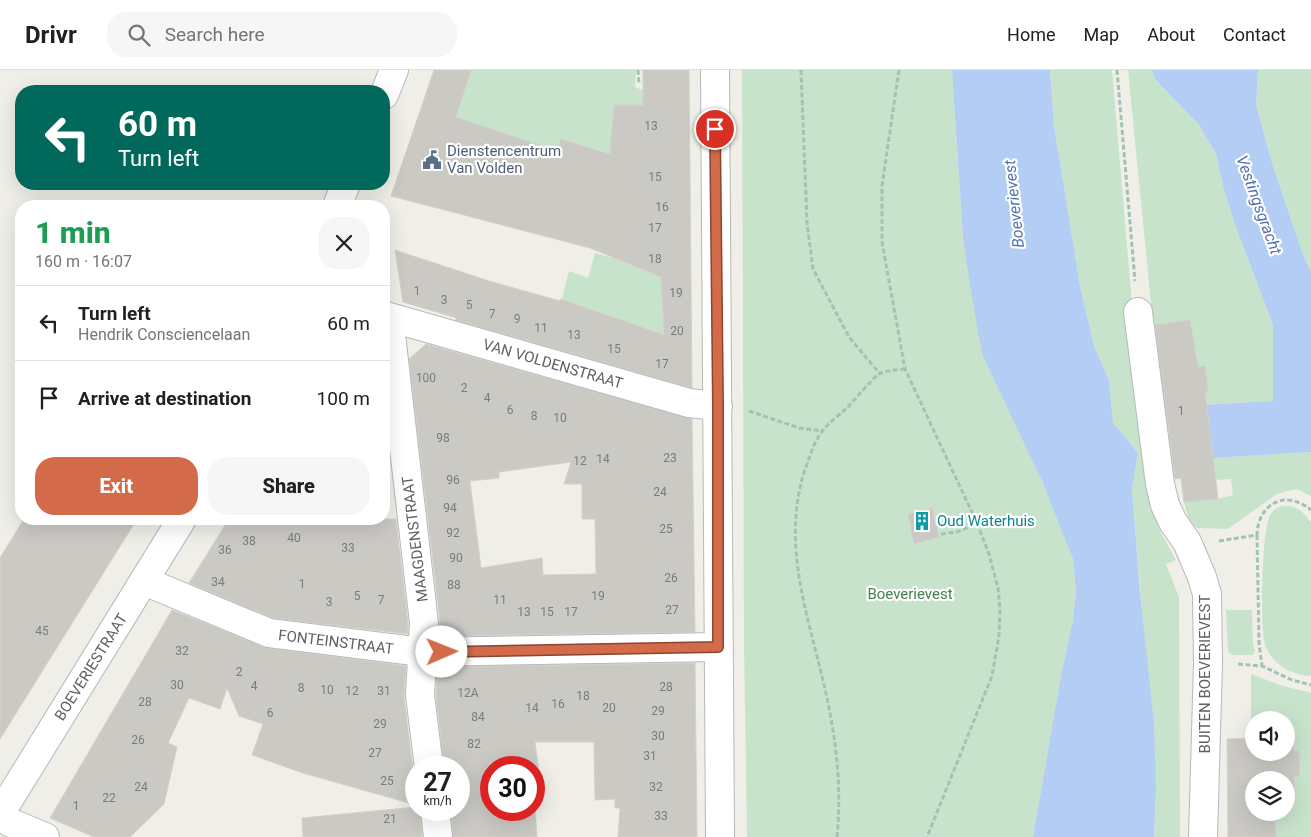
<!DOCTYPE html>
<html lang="en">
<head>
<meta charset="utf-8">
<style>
	body { margin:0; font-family:Roboto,sans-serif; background:#f6f6f6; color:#202124; height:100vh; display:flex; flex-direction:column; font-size:19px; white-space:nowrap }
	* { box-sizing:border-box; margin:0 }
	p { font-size:16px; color:#757577 }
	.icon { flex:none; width:28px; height:28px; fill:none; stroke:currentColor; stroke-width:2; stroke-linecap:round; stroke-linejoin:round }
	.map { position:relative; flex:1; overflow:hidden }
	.side { position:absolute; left:15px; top:130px; width:375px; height:325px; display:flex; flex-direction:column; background:#fff; border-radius:20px; box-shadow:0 5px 20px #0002 }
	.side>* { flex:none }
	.hud { position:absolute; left:15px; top:15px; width:375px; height:105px; border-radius:20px; box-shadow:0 5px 20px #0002; background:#00695c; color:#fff; overflow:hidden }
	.fabs { position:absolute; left:1245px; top:641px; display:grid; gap:10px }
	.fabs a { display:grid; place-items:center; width:50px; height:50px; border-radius:50%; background:#fff; box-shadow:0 5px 20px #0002; font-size:25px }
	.speed { position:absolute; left:405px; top:686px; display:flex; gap:10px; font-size:25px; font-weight:700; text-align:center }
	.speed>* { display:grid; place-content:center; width:65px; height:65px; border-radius:50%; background:#fff; box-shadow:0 5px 20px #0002; line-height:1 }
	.speed small { font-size:12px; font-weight:400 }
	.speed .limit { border:8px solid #d22; background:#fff; color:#111 }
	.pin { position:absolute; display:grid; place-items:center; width:42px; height:42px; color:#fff; margin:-21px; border:2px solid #fff; border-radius:50%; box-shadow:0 1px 5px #0007 }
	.me { position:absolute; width:55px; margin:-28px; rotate:89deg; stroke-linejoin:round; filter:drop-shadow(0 0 4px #0008) }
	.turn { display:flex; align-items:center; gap:18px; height:105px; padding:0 20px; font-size:22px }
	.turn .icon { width:65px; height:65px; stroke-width:2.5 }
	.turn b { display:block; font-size:35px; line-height:42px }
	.round { display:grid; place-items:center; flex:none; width:52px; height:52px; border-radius:20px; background:#f6f6f6 }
	.head { display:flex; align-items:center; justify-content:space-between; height:85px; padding:0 20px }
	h1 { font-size:30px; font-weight:800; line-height:38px; color:#1e9e55 }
	.button { display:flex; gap:10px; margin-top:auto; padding:10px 20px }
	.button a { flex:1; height:58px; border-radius:20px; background:#d36b4a; color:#fff; font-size:20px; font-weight:800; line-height:58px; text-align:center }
	.button a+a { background:#f6f6f6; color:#202124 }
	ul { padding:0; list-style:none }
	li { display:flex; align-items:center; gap:15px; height:75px; padding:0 20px; border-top:1px solid #e0e0e0 }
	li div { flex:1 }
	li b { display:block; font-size:19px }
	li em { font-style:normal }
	header { display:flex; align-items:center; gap:30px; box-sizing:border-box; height:70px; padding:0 25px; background:#fff; border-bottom:1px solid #e0e0e0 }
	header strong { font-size:24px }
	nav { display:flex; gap:28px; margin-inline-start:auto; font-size:18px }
	.search { width:350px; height:45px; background:#f6f6f6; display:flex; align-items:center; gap:12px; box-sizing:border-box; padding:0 18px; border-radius:20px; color:#757577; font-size:19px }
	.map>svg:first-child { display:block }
	.green { fill:#c8e3cc }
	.water { fill:#b3cdf4 }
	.building { fill:#cbc9c4; stroke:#d3d1c7; fill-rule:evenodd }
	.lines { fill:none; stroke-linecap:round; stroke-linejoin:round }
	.street-casing { stroke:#b8b8bc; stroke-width:30 }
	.path { stroke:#a2c3b1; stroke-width:3; stroke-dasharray:5 2.5; stroke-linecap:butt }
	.street { stroke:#fff; stroke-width:28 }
	.route-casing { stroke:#894630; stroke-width:12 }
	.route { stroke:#d36b4a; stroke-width:9 }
	.labels { text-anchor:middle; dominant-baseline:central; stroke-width:4.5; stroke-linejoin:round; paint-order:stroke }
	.number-label { font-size:12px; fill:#7a7b7e }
	.service-label { font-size:15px; fill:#4e5e75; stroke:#fff; text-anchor:start }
	.street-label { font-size:15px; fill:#5f6166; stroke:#fff }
	.culture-label { font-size:15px; fill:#0d838f; stroke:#fff; text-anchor:start }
	.park-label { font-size:15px; fill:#42824f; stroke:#fff }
	.water-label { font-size:16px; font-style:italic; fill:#5471ad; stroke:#fff }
</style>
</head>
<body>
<header>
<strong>Drivr</strong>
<div class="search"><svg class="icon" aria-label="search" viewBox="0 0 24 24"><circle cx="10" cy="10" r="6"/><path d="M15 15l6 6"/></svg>Search here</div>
<nav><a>Home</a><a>Map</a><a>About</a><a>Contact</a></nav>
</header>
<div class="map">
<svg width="1311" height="767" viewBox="0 0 1311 767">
	<rect width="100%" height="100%" fill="#efefe8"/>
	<path class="green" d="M471,0H636L635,17L649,23L648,35H614L613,49L614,62H649L576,159L602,81L561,69L538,139L513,66L456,47Z
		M742,0H952L963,168L1019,360L1056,442L1073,489L1076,521L1073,550L1061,605L1033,767H747L744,575Z
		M1050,0H1112L1138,304L1152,413L1158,457L1176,490L1166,494L1179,527L1180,767H1154L1156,719L1132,419L1138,384L1113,353L1109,310L1094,276L1080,216L1054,56Z
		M1128,0H1152L1155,9L1199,55L1216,84L1223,116L1235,155L1273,255V331L1201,335L1199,322L1208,320L1205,296L1197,297L1190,250L1151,256L1152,244Z
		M1258,0H1311V202L1302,182L1272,93L1256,35Z
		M595,183L620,190L650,203H661L664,279L612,263L615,248L589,239L557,248L569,201L588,208Z
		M1311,382V426L1297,419L1287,421L1277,424L1228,459L1197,458L1189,451L1184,432L1218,429L1233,425L1231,409L1215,410L1213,388Z
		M1282,436C1296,434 1303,442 1311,452V606C1293,606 1272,594 1266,577C1259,561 1262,464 1269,448C1271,441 1276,438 1282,436Z
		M1226,540H1252L1253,574L1255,581L1253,585H1233L1228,582Z
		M1251,604L1283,616L1311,623V767H1276L1275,743L1286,742V719H1294V706H1300L1299,681H1294V668H1286V650H1254V668H1251Z"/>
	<path class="water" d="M952,0H1050L1054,56L1080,216L1094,276L1109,310L1113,353L1138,383L1132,419L1140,523L1154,654L1156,719L1154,767H1033L1061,605L1073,550L1076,521L1073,489L1043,413L982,284L972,227L963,168Z
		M1152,0H1258L1256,35L1272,93L1302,182L1311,202V382L1213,388L1201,335L1273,331V255L1235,155L1223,116L1216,84L1199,55L1155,9Z"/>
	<path class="building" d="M434,0H471L456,47L557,81L561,69L610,84L614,35H643V0H689L692,318L455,250L457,248L403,232L395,180L489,211L560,231V229L664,265L661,207L590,178L391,126Z
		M1190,250L1198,297L1205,296L1208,321H1205L1218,429L1184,432L1181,408L1175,409L1155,255Z
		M426,274L692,349L695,562L439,566L440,551L409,289ZM571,392L564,414H582V449H595L596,504L543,505L542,488L481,498L470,411L499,408V402Z
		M932,438L939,467L914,474L908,444Z
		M24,449H137L0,669V488Z
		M229,449H396L408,553V564L273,548L189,513Z
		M172,540L267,578L406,596L404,627L413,700L416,707V735L303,703L252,685L263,654L239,646L227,618L220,639L189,628L168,673L177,677L164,734L130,767H94L50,748Z
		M695,593L697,767H618L620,738H615V729L595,730L594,672H535L540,709H534V698H491V740H534V724L537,767H453L451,740H459V698H444L436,624L437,597Z
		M1294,667V681H1299L1300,706H1294V719H1286V710H1254V742H1275L1276,767H1228L1227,669L1254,668V682H1286V668Z
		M416,737V740H420L422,767H303L302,748Z"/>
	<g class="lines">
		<g class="street-casing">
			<path id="street" d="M715,0L720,767
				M384,25L394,0
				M337,136L346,114
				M1138,242L1160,414L1165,435L1173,452L1187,472L1202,507L1207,524L1208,593L1203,767
				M384,245L389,247L424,553L420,625L429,698
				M389,247L689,333L718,336
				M144,511L269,563L422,582L718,577
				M435,740L438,767
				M0,744L182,449
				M0,745L9,752L45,767"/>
		</g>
		<path class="path" d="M638,0L639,13
			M801,0L807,153L813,199L849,267L880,304
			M899,0L882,116V172L905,299L977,453L989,484L998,518L1000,540L999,566L992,606L927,767
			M1117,0L1135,211
			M749,341L799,358L823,361
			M941,464L957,462L977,453
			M1257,465L1259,573L1262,596
			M1219,471L1257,465C1258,433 1286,419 1311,440
			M1238,594L1262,596L1292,610L1311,615
			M837,767C841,724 838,686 830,643C815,561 776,478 807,394C811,383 815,370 823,360C830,352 840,344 848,337C855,329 872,309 879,304C886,300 898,300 905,299"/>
		<use href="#street" class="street"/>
	</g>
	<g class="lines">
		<g class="route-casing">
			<path id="route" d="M442,582L718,577V336L715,59"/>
		</g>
		<use href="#route" class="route"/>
	</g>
	<defs>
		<g id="civic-bare" transform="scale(1.5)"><path d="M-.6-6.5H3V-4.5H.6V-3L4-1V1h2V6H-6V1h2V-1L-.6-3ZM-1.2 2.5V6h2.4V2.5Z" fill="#5c6f8a" stroke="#fff" stroke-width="2.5" paint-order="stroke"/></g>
		<g id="building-bare" transform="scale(1.5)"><path d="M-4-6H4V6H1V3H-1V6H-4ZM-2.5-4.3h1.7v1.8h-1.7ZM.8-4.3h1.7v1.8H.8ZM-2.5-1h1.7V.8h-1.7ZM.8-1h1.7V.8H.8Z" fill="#0f9aa8" stroke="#fff" stroke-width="2.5" paint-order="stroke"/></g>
	</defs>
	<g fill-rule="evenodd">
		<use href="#civic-bare" x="432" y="90"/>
		<use href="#building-bare" x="922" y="451"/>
	</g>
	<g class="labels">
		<g class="number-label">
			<text x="651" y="56">13</text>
			<text x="655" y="107">15</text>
			<text x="662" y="137">16</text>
			<text x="655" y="158">17</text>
			<text x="655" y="189">18</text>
			<text x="417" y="221">1</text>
			<text x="676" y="223">19</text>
			<text x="444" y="230">3</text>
			<text x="469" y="235">5</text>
			<text x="492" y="244">7</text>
			<text x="517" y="249">9</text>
			<text x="541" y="258">11</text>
			<text x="677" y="261">20</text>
			<text x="574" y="265">13</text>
			<text x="614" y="279">15</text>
			<text x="662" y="294">17</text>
			<text x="426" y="308">100</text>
			<text x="464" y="318">2</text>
			<text x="487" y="328">4</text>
			<text x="510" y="340">6</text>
			<text x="1181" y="341">1</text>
			<text x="534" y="346">8</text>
			<text x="560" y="348">10</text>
			<text x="443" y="368">98</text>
			<text x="670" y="388">23</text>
			<text x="603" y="389">14</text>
			<text x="580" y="391">12</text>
			<text x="453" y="410">96</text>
			<text x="660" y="422">24</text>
			<text x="450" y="438">94</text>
			<text x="666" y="459">25</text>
			<text x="453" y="463">92</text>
			<text x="294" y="468">40</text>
			<text x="249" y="471">38</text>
			<text x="348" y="478">33</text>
			<text x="225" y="480">36</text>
			<text x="456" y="488">90</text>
			<text x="671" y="508">26</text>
			<text x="218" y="512">34</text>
			<text x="302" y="514">1</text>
			<text x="454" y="515">88</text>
			<text x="357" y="526">5</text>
			<text x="598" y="526">19</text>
			<text x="381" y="530">7</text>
			<text x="500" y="530">11</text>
			<text x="329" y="532">3</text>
			<text x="672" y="540">27</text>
			<text x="524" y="542">13</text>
			<text x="547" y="542">15</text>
			<text x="571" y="542">17</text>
			<text x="42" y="561">45</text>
			<text x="182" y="581">32</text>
			<text x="239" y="602">2</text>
			<text x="177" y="615">30</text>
			<text x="254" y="616">4</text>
			<text x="666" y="617">28</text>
			<text x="301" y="618">8</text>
			<text x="327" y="620">10</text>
			<text x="352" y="621">12</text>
			<text x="384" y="621">31</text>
			<text x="468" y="623">12A</text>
			<text x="583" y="626">18</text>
			<text x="145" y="632">28</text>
			<text x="558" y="634">16</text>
			<text x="532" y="638">14</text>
			<text x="609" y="638">20</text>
			<text x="658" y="641">29</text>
			<text x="270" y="643">6</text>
			<text x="478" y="647">84</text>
			<text x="380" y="654">29</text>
			<text x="658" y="666">30</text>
			<text x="138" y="670">26</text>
			<text x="474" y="674">82</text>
			<text x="375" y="683">27</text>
			<text x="650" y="686">31</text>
			<text x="387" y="711">25</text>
			<text x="141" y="717">24</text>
			<text x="656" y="717">32</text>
			<text x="109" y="728">22</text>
			<text x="76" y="736">1</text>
			<text x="661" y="746">33</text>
			<text x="390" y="749">21</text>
		</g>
		<g class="service-label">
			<text x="447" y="81">Dienstencentrum<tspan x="447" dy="17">Van Volden</tspan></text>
		</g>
		<g class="street-label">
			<text transform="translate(553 294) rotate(16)">VAN VOLDENSTRAAT</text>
			<text transform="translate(415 469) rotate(-97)">MAAGDENSTRAAT</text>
			<text transform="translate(336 572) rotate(7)">FONTEINSTRAAT</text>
			<text transform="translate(91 597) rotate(-58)">BOEVERIESTRAAT</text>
			<text transform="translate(1205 604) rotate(-90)">BUITEN BOEVERIEVEST</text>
		</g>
		<g class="culture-label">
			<text x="937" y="451">Oud Waterhuis</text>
		</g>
		<g class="park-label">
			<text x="910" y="524">Boeverievest</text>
		</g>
		<g class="water-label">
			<text transform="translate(1014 134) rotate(-96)">Boeverievest</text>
			<text transform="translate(1259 135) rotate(70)">Vestingsgracht</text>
		</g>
	</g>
</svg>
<div class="fabs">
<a><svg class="icon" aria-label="sound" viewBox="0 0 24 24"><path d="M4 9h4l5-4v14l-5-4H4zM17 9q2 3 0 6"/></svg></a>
<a><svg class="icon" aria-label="layers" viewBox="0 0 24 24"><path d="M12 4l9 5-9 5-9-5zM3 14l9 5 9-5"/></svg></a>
</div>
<div class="speed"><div>27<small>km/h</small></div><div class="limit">30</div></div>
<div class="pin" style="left:715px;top:59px;background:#d93025"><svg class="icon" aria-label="arrive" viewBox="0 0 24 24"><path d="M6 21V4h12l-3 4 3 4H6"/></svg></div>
<svg class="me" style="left:442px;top:582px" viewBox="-20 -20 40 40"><circle r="19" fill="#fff"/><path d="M0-13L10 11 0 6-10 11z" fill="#d36b4a"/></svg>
<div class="hud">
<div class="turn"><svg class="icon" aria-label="left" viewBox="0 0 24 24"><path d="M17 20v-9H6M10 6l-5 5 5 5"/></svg><div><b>60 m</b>Turn left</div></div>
</div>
<section class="side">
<div class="head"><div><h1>1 min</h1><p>160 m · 16:07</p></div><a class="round"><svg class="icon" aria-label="close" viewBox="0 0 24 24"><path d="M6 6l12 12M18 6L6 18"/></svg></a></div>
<ul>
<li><svg class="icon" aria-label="left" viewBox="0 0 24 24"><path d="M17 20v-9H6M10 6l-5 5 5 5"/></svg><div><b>Turn left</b><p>Hendrik Consciencelaan</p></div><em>60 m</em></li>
<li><svg class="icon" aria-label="arrive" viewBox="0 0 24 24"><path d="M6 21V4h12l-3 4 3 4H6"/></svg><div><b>Arrive at destination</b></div><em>100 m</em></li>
</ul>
<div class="button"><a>Exit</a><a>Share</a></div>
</section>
</div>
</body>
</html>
